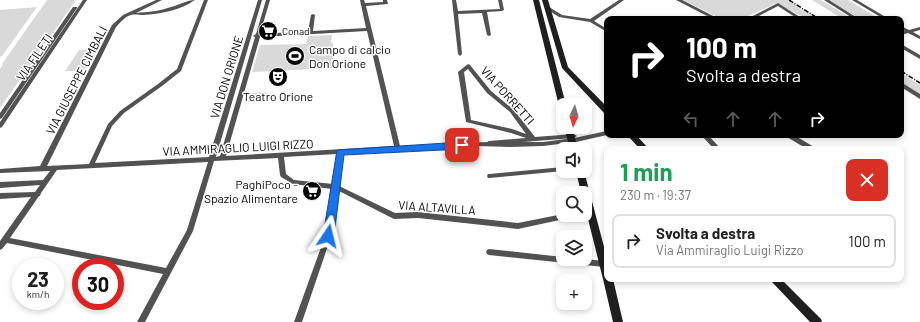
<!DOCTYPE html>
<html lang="it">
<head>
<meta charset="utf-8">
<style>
	body { margin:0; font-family:Barlow,sans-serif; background:#f2f2f2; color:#222; height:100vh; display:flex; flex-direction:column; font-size:15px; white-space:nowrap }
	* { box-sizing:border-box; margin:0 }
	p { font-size:13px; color:#767676 }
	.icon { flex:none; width:22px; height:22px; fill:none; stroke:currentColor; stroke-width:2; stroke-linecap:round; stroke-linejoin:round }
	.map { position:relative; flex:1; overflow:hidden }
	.sheet { position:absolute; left:604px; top:146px; width:300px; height:136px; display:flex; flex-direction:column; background:#fff; border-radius:8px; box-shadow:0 2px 6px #0003 }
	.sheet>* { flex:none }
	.banner { position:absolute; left:604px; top:16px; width:300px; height:122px; border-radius:8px; box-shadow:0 2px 6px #0003; background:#000; color:#fff; overflow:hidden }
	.needle { width:26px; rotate:185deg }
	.controls { position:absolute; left:556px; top:98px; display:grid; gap:8px }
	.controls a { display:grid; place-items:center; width:36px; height:36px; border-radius:8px; background:#fff; box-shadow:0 2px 6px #0003; font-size:20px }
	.speed { position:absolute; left:12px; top:258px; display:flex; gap:8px; font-size:20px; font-weight:700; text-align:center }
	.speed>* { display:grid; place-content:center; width:52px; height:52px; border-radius:50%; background:#fff; box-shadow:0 2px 6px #0003; line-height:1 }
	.speed small { font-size:10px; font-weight:400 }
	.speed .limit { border:6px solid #d22; background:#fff; color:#111 }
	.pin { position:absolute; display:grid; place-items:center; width:34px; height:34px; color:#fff; margin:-17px; border-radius:8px; box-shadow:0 2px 6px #0006 }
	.me { position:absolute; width:44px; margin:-22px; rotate:10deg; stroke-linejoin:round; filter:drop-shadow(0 0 3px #0008) }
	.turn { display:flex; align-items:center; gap:14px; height:84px; padding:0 16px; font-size:18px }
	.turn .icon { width:52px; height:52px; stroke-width:2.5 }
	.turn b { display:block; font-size:28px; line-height:34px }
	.lanes { display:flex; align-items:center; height:38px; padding:0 16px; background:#0003; justify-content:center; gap:20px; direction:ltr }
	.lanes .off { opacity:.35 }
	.round { display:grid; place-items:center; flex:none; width:42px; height:42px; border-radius:8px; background:#f2f2f2 }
	.headline { display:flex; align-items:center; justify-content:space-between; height:68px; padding:0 16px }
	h1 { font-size:24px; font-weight:700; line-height:30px; color:#1e9e55 }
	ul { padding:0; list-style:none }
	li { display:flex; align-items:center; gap:12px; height:54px; margin:0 8px 6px; padding:0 8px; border:2px solid #e0e0e0; border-radius:8px }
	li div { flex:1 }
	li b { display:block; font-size:15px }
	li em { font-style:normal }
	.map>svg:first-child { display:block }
	.green { fill:#d9d9d9 }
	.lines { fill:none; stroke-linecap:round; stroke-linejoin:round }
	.street { fill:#525252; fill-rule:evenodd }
	.secondary { fill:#1f1f1f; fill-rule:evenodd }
	.rail { stroke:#000; stroke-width:1.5; stroke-dasharray:5 1.5 1 1.5; stroke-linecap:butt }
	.route { fill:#1a73e8; stroke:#114b97 }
	.labels { text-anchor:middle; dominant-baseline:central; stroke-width:3; stroke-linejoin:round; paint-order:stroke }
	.far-poi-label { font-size:10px; fill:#000; stroke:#fff; text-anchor:start }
	.poi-label { font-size:12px; fill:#000; stroke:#fff; text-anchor:start }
	.street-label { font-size:12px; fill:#000; stroke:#fff }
</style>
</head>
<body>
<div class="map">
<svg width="920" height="322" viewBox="0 0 920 322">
	<rect width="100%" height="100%" fill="#fff"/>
	<path class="green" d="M47,0H76L0,108V69L3,65L2,64Z
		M682,0H787L816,18L807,19L777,3L741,19H722Z
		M812,0H821L852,19H843Z
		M829,0H848L880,19H860Z
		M37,7L2,56L0,57V10Z
		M332,35L331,43H333V68L252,72L260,45L306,44L308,36Z
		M95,49L84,71H65L79,50Z
		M901,73L920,85V94L901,82Z
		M267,92L264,102H244L247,93Z"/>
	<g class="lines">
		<path class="street" d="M83,0H87L2,127L0,128V122Z
			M156,0H162L136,13C148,12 160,11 171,7C179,5 187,0 195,0C181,10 160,14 143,15C140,15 134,14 131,15C125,16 120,23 116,27L47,166L89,164L108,124L120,111L158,84L177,69L204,0H208L181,71L162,86L124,113L112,126L95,163L209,157L258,0H262L216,157L220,156L255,37L253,36L256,34L266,0H270L260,34L308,31L311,15L313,14L315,15L313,31L366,28L360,0H364L365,3L383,2V0H387L388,4L366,6L400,146L487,142L489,141L526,138L511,133L466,122L458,72L468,64L470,65L491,91L514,110L535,137L574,134L577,136L574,138L607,131V135L576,142L543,146L510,147L478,146L343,154L339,186L395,213L418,212L518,223L563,214V215H572L571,217L569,218L518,229L418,218L394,219L339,191L334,228L302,322H294L328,228L332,189L293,184L281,177L280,175L278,158L214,161L193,231L145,322H137L163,274L7,243L2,249L0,250V241L31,197L0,199V193L35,192L40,185L0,188V182L43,180L50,171L0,173V169L40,166L112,25L123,15ZM367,31L394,146L226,156L260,37ZM468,69L487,93L510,112L526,134L512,129L471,120L464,72ZM574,138L543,142H523ZM337,154L333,184L294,180L286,174L284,157ZM208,162L187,230L166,268L10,238L39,196H40L41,193L57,170Z
			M452,0H456L458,11L500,9L498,0H502L504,10L502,11L487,12L491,35L489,36L487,35L482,13L458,14L462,54L460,56L458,54Z
			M619,0H624L594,21L607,29V32L590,22L559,17L545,8V7H549L562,15L590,19Z
			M676,0H682L719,19H713Z
			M824,0H829L859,19H854Z
			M852,0H857L889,19H884Z
			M778,3L803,19H798L778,6L753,19H747Z
			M73,7H77V8L2,118L0,119V113Z
			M901,26L909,30L920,27V30L913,32L920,36V39L908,33L901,35V32L905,31L901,29Z
			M901,44L920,55V59L901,48Z
			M901,82L920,94V99L901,87Z
			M701,135H708L721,149H714Z
			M786,135H794L814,147L815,149H807L787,137Z
			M563,167V171H564H563L490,178H488L487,176L488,174H490Z
			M489,249L563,257V259H585L604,261L606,262L607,265L604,267L489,255L487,254L486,252L487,250Z"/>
		<path class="secondary" d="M533,0H539L566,105H563V109L559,106Z
			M542,0H548L568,67L607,107V114L604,113L562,68Z
			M564,127H572L578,149H570Z
			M627,135H636L649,149H640Z
			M576,171H584L607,258V279H613L623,322H613L603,279L585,207V193H581Z
			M770,279H781L821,319L822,322H810L772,282Z"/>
		<path class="rail" d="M789,0L819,19
			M901,71L920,83"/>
	</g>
	<path class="route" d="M462,142L466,145L462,149L344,155L334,236L332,239L328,241L325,239L323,236L337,150Z"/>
	<defs>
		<g id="supermarket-disc" transform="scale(1)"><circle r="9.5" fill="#000" stroke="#fff"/><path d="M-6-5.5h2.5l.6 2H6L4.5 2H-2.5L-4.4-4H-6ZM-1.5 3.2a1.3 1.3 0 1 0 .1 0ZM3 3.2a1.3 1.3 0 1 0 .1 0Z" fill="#fff"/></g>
		<g id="stadium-disc" transform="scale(1)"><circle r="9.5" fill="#000" stroke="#fff"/><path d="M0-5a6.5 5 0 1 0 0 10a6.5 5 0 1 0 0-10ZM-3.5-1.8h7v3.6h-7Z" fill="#fff"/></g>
		<g id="theatre-disc" transform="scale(1)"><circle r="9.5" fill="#000" stroke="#fff"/><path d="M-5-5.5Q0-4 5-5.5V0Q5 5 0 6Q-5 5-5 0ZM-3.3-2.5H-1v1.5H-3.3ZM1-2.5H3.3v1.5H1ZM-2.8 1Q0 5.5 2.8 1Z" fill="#fff"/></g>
	</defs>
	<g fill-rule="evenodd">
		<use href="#supermarket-disc" x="268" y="31"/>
		<use href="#stadium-disc" x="295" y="56"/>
		<use href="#theatre-disc" x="278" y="77"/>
		<use href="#supermarket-disc" x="312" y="191"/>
	</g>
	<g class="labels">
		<g class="far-poi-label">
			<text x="282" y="31">Conad</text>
		</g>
		<g class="poi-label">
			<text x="309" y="49">Campo di calcio<tspan x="309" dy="14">Don Orione</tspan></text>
			<text x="278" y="96" text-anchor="middle">Teatro Orione</text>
			<text x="298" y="184" text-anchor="end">PaghiPoco -<tspan x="298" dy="14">Spazio Alimentare</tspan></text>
		</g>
		<g class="street-label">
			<text transform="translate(34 57) rotate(-56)">VIA FILETI</text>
			<text transform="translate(226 77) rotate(-73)">VIA DON ORIONE</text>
			<text transform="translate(76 80) rotate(-63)">VIA GIUSEPPE CIMBALI</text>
			<text transform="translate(508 95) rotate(48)">VIA PORRETTI</text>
			<text transform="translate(238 147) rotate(-3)">VIA AMMIRAGLIO LUIGI RIZZO</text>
			<text transform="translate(437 207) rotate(4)">VIA ALTAVILLA</text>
		</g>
	</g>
</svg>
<div class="controls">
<a><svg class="needle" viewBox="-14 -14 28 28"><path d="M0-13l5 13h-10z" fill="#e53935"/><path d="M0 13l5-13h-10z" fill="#767676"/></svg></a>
<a><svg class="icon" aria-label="sound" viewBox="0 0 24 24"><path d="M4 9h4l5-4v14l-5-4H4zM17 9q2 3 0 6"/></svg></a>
<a><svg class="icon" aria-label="search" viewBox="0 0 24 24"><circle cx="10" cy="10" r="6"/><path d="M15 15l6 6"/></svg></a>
<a><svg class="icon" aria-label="layers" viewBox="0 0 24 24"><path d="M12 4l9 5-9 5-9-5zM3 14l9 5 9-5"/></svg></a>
<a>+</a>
</div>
<div class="speed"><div>23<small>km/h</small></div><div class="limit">30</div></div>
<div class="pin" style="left:462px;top:145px;background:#d93025"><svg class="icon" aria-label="arrive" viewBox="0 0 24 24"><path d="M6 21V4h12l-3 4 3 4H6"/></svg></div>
<svg class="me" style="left:328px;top:236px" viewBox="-20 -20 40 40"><path d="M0-17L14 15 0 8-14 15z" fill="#1a73e8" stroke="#fff" stroke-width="4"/></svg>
<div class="banner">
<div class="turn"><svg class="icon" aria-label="right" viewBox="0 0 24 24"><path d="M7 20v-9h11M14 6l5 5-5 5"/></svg><div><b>100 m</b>Svolta a destra</div></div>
<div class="lanes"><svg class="icon off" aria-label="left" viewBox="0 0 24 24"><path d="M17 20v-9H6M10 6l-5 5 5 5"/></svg><svg class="icon off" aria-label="ahead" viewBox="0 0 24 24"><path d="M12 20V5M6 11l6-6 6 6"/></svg><svg class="icon off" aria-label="ahead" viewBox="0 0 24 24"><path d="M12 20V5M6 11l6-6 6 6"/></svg><svg class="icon" aria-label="right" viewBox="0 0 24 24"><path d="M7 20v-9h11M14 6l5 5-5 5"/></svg></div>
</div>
<section class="sheet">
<div class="headline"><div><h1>1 min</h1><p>230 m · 19:37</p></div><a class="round" style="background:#d93025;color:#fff"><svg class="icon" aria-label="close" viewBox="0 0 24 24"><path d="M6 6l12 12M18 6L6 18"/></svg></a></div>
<ul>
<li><svg class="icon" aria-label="right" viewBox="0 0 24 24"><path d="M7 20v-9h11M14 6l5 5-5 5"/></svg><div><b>Svolta a destra</b><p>Via Ammiraglio Luigi Rizzo</p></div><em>100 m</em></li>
</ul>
</section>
</div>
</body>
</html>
